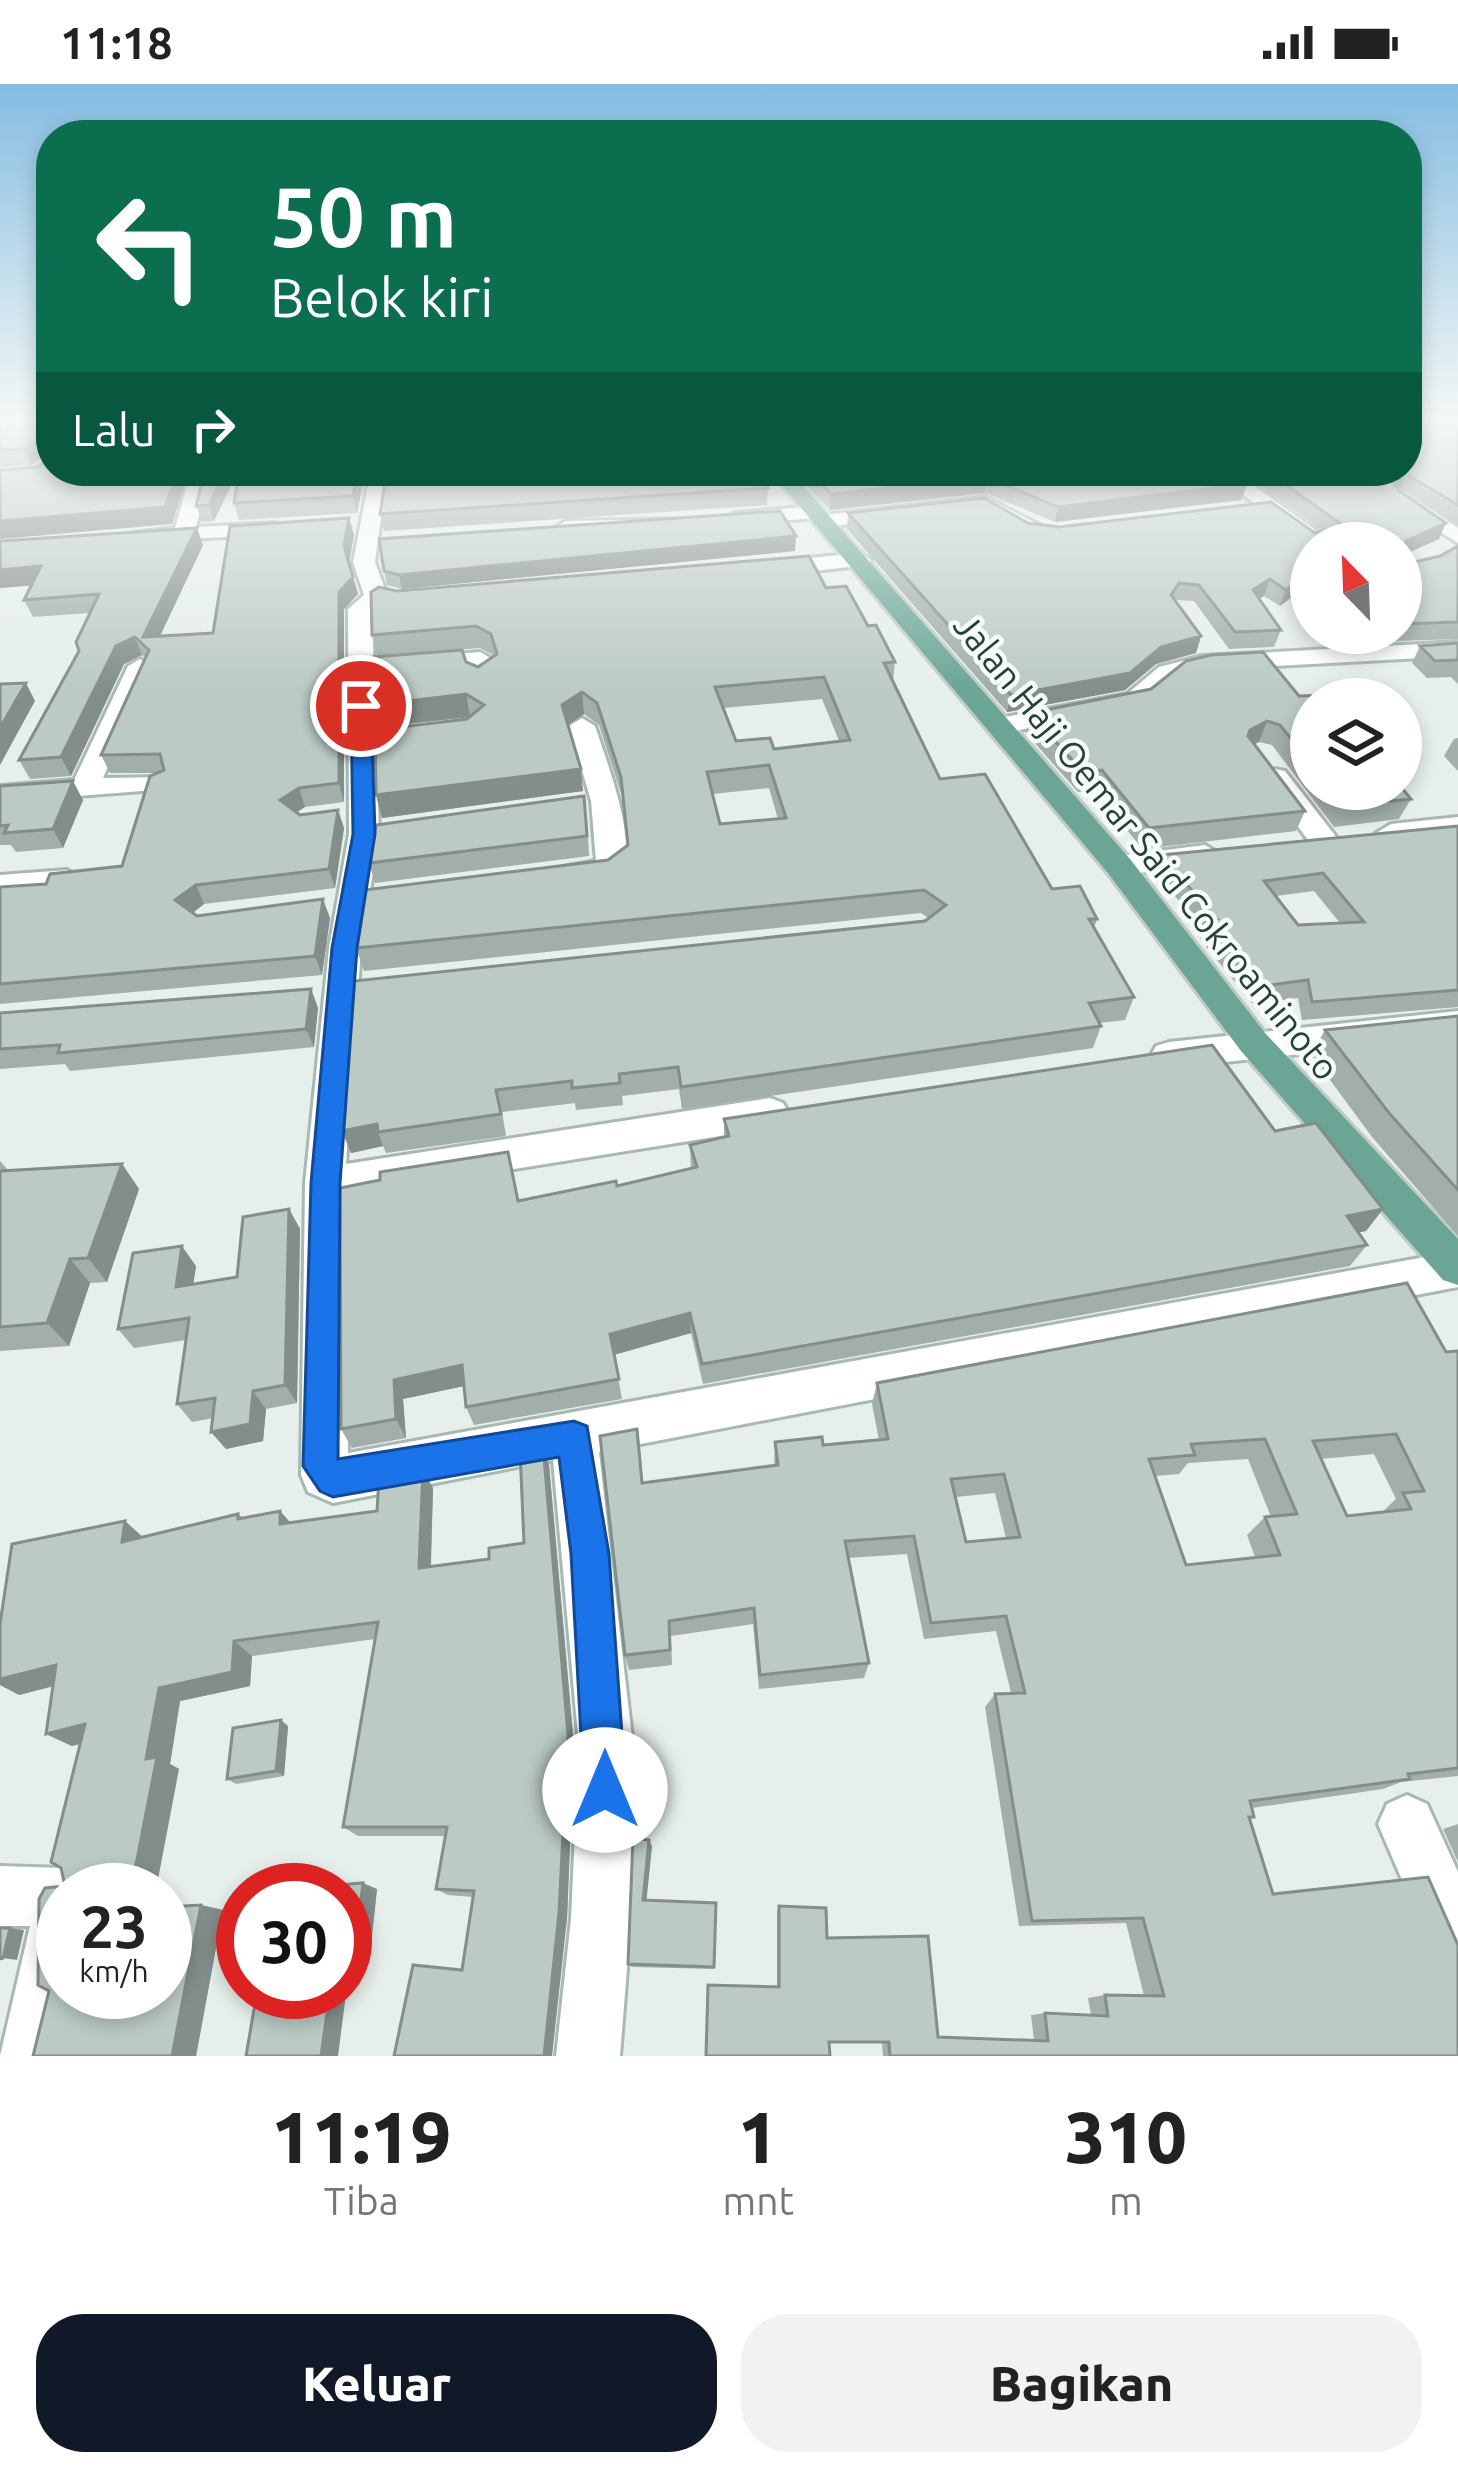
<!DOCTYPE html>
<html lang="id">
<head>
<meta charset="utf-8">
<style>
	body { margin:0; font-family:Ubuntu,sans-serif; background:#f2f2f2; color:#222; height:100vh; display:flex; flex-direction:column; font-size:45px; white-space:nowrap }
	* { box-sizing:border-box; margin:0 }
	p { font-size:39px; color:#767676 }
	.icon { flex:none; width:66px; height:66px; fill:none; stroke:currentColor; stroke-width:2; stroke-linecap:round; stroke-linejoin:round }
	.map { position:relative; height:1972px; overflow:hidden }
	.drawer { display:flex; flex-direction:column; background:#fff; flex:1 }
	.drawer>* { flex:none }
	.top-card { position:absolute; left:36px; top:36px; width:1386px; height:366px; border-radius:48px; box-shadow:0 6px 18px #0003; background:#0b6e4f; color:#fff; overflow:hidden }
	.needle { width:78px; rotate:337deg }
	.controls { position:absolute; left:1290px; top:438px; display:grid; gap:24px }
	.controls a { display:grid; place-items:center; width:132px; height:132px; border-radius:50%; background:#fff; box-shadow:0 6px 18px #0003; font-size:60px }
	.speed { position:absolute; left:36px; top:1779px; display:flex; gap:24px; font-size:60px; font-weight:700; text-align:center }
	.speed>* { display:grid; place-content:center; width:156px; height:156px; border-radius:50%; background:#fff; box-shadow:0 6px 18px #0003; line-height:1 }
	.speed small { font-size:30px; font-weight:400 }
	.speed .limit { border:18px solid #d22; background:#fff; color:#111 }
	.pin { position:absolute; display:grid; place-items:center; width:102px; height:102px; color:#fff; margin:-51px; border:6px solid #fff; border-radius:50%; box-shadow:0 3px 12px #0007 }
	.me { position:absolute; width:132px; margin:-66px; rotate:0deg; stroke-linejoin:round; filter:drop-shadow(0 0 9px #0008) }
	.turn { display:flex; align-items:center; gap:42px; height:252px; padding:0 36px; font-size:54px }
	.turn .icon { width:156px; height:156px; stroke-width:2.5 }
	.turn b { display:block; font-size:84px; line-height:102px }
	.then { display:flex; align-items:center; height:114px; padding:0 36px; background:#0003; gap:24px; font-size:45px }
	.eta { display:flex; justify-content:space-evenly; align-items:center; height:204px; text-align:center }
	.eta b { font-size:72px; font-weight:800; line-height:84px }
	.primary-button { display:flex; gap:24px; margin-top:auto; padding:24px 36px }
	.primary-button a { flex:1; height:138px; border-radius:48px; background:#111827; color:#fff; font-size:48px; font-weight:800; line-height:138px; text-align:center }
	.primary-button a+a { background:#f2f2f2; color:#222 }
	.status { display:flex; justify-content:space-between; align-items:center; height:84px; padding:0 60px; background:#fff; direction:ltr }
	.status svg { height:33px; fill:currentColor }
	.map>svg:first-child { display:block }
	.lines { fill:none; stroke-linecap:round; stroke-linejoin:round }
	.minor-casing { stroke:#a8b8b2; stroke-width:6 }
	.major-casing { stroke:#c2cac8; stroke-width:6 }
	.minor { fill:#fff; fill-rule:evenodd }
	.major { fill:#6aa596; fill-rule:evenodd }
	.wall { fill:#a1aea9; fill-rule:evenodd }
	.shaded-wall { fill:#838d89 }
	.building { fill:#bbcac4; stroke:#838d89; stroke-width:3; fill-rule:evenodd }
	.route { fill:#1a73e8; stroke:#114b97; stroke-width:3 }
	.labels { text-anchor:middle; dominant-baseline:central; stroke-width:9; stroke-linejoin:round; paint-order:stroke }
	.street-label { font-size:36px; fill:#24423a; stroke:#f7fbf9 }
</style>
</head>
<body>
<div class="status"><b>11:18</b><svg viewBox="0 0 49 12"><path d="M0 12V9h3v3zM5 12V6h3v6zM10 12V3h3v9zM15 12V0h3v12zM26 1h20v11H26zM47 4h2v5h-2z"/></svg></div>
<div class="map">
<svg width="1458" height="1972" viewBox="0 0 1458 1972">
	<rect width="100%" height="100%" fill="#e6efeb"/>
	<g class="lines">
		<g class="minor-casing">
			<path id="minor" d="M191,387H211L196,443L276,439L286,445L276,451L134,457V449L175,444Z
				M451,387H522L512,393L385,405L375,478L386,508L407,517L372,527L379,750L361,864L346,1080L770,1014L783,1019L789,1029L783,1039L770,1044L345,1112L348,1369L1458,1167V1203L599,1368L633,1662L631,1835L620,1972H556L571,1835L579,1662L553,1376L333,1419L308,1408L301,1391L305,1099L329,864L349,750L348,525L364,511L353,478L369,396Z
				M1211,387H1234L1333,459L1311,461Z
				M985,413L1055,449L1037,453L982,425L823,443L815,434L734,441L724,435L734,429L815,422L823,431Z
				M1399,414H1413L1458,444V459L1399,422Z
				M686,435L689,439L679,445L566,449L556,443L566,437Z
				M860,469L871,476L868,481L768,492L757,485L768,478Z
				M1458,558V572L1203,586L1177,593L1144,621L1000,650L987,642L1000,634L1127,610L1159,583L1202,572Z
				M480,568L492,575L496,593L483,601L474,598L469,583L418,587L406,580L418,573Z
				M140,575L152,582L103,694L168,693V705L0,718V702L74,696L128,582Z
				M582,634L595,642C606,676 639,759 621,791L574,800L559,790L563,783L596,777L591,717L569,642Z
				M1275,685L1285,687L1334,750L1339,757L1334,764H1314L1261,693Z
				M1458,733V751L1391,758L1376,749L1391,740Z
				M1205,761L1220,770L1216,777L1119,792L1104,782L1119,772Z
				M67,786L82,796L78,803L0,811V791Z
				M1458,927V953L1169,984L1156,980L1151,971L1156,962L1169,958Z
				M1407,1711L1427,1720L1458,1788V1886L1437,1877L1378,1740L1387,1720Z
				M0,1782L63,1784L84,1793L89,1806H63V1908H74L59,1972H0L30,1842H0Z"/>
		</g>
		<g class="major-casing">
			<path id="major" d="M770,387H790L1130,775L1265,949L1458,1155V1201L1443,1196L1241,967L1108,789Z"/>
		</g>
		<use href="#minor" class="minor"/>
		<use href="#major" class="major"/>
	</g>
	<path class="wall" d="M0,331H51V387H189L172,440L38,383L49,374L48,369L31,381L0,383Z
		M1458,331V441L1400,405L1398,406L1439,455L1404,471V475L1410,479L1440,472L1458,462V555L1336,559L1326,549H1401V459H1311V533L1292,513L1280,522L1264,512L1259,515L1281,546L1274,563L1229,565L1194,517L1175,516L1201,552L1196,569L1156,580L1125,606L1007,628L847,445L848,429L1028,439L1059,443L1315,449L1322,447L1240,387H1407Z
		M205,387L214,437L202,438L196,422Z
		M239,387H413L377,388L363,398L357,429L239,436L234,419Z
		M793,387H1230L1247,400L1241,416L1055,438L985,409L830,426Z
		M768,404L767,421L384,447L380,430Z
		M349,434L354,451L349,478L358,510L344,525V718L305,723L297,728L300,731L338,726L344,744L335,804L204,820L193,829L197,832L330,834L322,891L0,920V803L46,800L122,782L158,689H110L101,671L145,574L142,571L124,580L71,692L30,695L19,676L79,567L90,529L33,533L24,516L32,501L0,504L203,461L160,552L213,549Z
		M795,467L402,505L387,501L384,487Z
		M826,504L868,542L895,578L893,597L940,695L1052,805L1097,835L1094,844L1134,913L1125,936L1099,939L1101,942L1093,964L682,1025L679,1005L622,1012L623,1021L576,1026L575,1019L502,1028L506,1052L386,1069L383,1062L351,1069L342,1047L928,834L921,829L364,887L356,864L608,776L627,761L623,716L599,641L584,630L568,641L583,707L382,734L376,711L470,633L379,643L466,578L478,583L495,572L480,564L377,572L372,551L397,507ZM822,615L839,657L774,665L736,657L723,624ZM769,704L778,735L720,740L713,710Z
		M1458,559V600L1451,593L1427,594L1412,579L1420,562Z
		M1299,612L1311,615V705H1401L1411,715L1399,735L1334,743L1272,661L1259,658L1254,660L1305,727L1296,747L1142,765L1096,706L1078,708L1026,649L1030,629Z
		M1458,654V687L1444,672L1454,655Z
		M0,702L83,716L63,764L16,768L11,761H0Z
		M587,732L589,772L375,799L369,779Z
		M1458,742V923L1302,936L1298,914L1253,920L1200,855L1204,847L1155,788L1161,771ZM1314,807L1340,839L1298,841L1276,812Z
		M311,905L318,924L314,963L70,987L65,980L0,985V929Z
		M1458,932V1152L1372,1053L1311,970L1325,946Z
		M724,1035L1275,1047L1383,1125L1366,1147L1358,1148L1367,1161L1350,1182L703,1300L691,1249L614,1270L622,1315L474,1341L466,1323L464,1302L403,1315L406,1354L352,1364L341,1345L617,1102L691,1085L690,1061L724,1053Z
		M0,1077L8,1086L122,1080L139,1105L107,1198L90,1199L69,1262L0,1267Z
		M289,1125L300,1145L297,1319L266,1325L263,1357L226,1365L211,1348L213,1334L192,1338L177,1320L186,1256L134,1264L118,1245L196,1182L193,1200L237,1193Z
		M1458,1267V1692L1401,1698L1383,1705L1252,1724L1254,1733L1249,1735L1273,1810L1458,1972H883L882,1958L777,1903V1828L779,1822L827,1854L938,1953L1034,1956L1031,1931L1045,1929L1091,1931L1088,1914L1105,1911L1144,1912L1126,1839L1019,1842L985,1623L995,1610L1011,1609L996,1547L924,1555L907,1470L848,1474L869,1579L864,1594L759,1605L753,1540L671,1552L672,1581L629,1586L625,1571L640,1365L643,1399L774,1382L775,1358L823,1361L879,1356L872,1320L877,1299ZM1374,1370L1396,1415L1381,1429L1347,1432L1321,1375ZM1248,1375L1271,1433H1265L1247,1451L1255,1473L1186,1481L1155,1392L1179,1390L1188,1379ZM995,1409L1006,1454L966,1458L956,1413Z
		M549,1381L574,1662L567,1835L462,1886L473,1813L448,1811L436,1805L445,1752H358L343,1743L375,1555L252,1572L250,1602L180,1617L170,1680L179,1685L63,1908L201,1821L223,1826L196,1972H33L49,1907L65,1802L80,1660L72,1662L46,1650L53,1602L19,1611L125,1437L142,1453L238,1430L243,1434L280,1427L290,1439L377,1427L433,1404L431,1483L489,1475L524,1459Z
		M288,1642L284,1692L236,1700L227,1695Z
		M1458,1740V1778L1443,1745Z
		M652,1762L646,1817L716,1819L714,1885L632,1883L628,1880Z
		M377,1805L370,1870L351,1871L345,1908V1806Z"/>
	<path class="shaded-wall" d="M45,351L51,367L31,381L24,365Z
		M178,387H189L172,440L0,455V437Z
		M225,387H238L214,437L209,421Z
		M358,387L377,388L363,398L357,429L353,412Z
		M1406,390L1400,405L1388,414L1394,399Z
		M987,393L985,409L830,426L831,410Z
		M1247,400L1241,416L1055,438L1058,423Z
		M349,434L354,451L349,479L344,462Z
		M1446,439L1439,455L1401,472L1406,457Z
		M197,444L203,461L151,571L143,553Z
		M796,452L795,467L402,505L399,491Z
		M41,482L49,500L0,504V486Z
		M353,493L358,510L344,525V718L339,699V508Z
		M1270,495L1264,512L1247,522L1253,506Z
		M1298,496L1292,513L1280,522L1286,506Z
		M1201,552L1196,569L1156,580L1125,606L1007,628L1011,611L1161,563Z
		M135,553L142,571L124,580L71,692L61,673L116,562Z
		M26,599L35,617L0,681V644Z
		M582,608L584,630L565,643L562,621Z
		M466,610L470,633L379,643L374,621Z
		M1267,637L1259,658L1242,666L1250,646Z
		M581,685L583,707L382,734L376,711Z
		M73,697L83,716L63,764L53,745Z
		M299,704L305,723L287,734L280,716Z
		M338,726L344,744L335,804L329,785Z
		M196,801L204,820L184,835L175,816Z
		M323,815L330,834L322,891L315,872Z
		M311,905L318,924L314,963L306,945Z
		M377,1040L378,1048L383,1062L351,1069L342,1047Z
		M122,1080L139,1105L107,1198L88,1174Z
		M289,1125L300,1145L297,1319L285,1301Z
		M1383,1125L1366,1147L1331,1154L1347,1132Z
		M182,1162L196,1182L190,1222L176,1203Z
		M70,1175L90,1199L69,1262L47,1239Z
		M690,1229L691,1249L614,1271L610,1250Z
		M462,1281L469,1301L403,1315L406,1354L396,1335L394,1296Z
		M253,1307L266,1325L263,1357L226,1365L211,1348Z
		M543,1362L549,1381L574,1662L567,1835L552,1972H544Z
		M423,1385L433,1404L430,1501L419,1484Z
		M280,1427L296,1445L280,1440Z
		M125,1437L145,1455L122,1458Z
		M234,1557L252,1572L250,1602L180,1617L170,1680L179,1685L156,1806H131L146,1675L159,1604Z
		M56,1581L81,1595L19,1611L0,1601V1595Z
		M281,1636L288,1642L284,1692L276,1687Z
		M85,1640L109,1652L72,1662L46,1650Z
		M649,1756L652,1762L646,1821L643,1816Z
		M363,1799L377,1805L370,1870L355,1866Z
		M201,1821L223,1826L196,1972H172Z
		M10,1844L24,1846L17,1876L3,1874Z
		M345,1870L351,1871L338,1972H321L330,1908H345Z"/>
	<path class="building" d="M0,331H51V387H178L165,423L0,437V386L38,383L49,374L45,351L24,365L0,366Z
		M1407,331H1458V421L1406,390L1394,399L1398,406L1446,439L1406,457L1404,475L1410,479L1440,472L1458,462V538L1401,540V459H1311V509L1298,496L1286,506L1270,495L1253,506L1281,546L1235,548L1199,501L1179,499L1171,511L1201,552L1161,563L1130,589L1011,611L848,429L984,414L1028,439L1059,443L1271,418L1315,449L1344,442L1266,387H1407Z
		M205,387H225L209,421L196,422Z
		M239,387H358L353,412L234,419Z
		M445,387H757L768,404L380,430L386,392Z
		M809,387H1230L1247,400L1058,423L987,393L831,410Z
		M780,427L796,452L399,491L384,487L379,455Z
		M349,434L344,462L353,493L339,508V699L299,704L280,716L300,731L338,726L329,785L196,801L175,816L197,832L323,815L315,872L0,900V803L46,800L50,790L122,782L150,692L164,686L160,670L101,671L149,566L135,553L116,562L61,673L19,676L79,567L76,558L99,510L24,516L41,482L0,486V457L197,444L143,553L213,549L230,442Z
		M809,472L826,504L846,502L868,542L876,541L895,578L884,579L940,695L985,690L1052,805L1080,802L1097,835H1089L1134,913L1089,919L1101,942L681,1003L678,983L619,990L620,999L572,1004V997L496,1006L501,1030L378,1048L377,1040L342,1047L354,897L925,837L946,821L924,806L356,864L364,806L608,776L628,761L621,693L597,619L582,608L562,621L581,685L376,711L375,646L467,635L484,621L466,610L374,621L373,573L462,566L466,578L478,583L497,570L491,550L476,542L372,551L371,508L379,503L397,507ZM824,593L850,656L774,665L770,654L736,657L715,603ZM769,681L786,734L720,740L707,688Z
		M1458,559V576L1435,577L1420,562Z
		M1263,568L1299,612L1324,611L1327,615H1311V680L1280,641L1267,637L1250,646L1248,652L1305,727L1149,744L1102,686L1083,688L1030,629L1151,605L1186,577L1211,571Z
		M26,599L0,644V600Z
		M73,697L53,745L4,749L8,741L0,742V702Z
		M1401,703L1411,715L1344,722L1331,705H1401Z
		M584,712L587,752L369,779L376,741Z
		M1458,742V906L1312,918L1308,896L1262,902L1208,838L1217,835L1161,771ZM1323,789L1364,838L1298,841L1264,797Z
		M311,905L306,945L58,969L60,961L0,965V929Z
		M1458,932V1106L1389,1029L1325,946Z
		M1212,961L1275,1047L1316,1039L1383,1125L1347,1132L1367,1161L702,1280L690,1229L610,1250L619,1295L466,1323L462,1281L394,1296L396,1335L341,1345L340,1104L380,1096V1088L508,1068L518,1117L616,1097L617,1102L697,1083L690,1061L729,1052L724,1035Z
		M122,1080L88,1174L70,1175L47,1239L0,1243V1087Z
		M289,1125L285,1301L253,1307L250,1340L211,1348L215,1314L177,1320L189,1234L118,1245L133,1169L182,1162L176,1203L237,1193L243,1133Z
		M1407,1199L1446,1268L1458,1267V1684L1408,1690L1410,1695L1250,1717L1254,1733H1249L1273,1810L1428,1793L1458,1861V1972H890L889,1958H829L830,1972H706L708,1901L779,1903V1822L826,1824L827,1854L928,1852L938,1953L1048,1957L1045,1929L1108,1932L1105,1911L1164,1912L1143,1834L1032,1837L995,1610L1025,1609L1006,1532L931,1539L914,1452L845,1457L869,1579L760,1591L754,1524L669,1537L670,1566L625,1571L600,1352L637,1345L642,1399L778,1381L775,1358L822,1353L823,1361L888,1355L877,1299ZM1396,1350L1424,1407L1403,1409L1411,1425L1347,1432L1313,1357ZM1265,1355L1297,1430L1265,1433L1280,1471L1186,1481L1149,1375L1195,1371L1191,1360ZM1004,1390L1020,1453L966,1458L951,1395Z
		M543,1362L568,1650L559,1829L544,1972H394L413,1881L462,1886L474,1807L436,1805L447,1743H343L378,1538L234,1557L232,1588L159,1604L146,1675L157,1673L131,1806H63V1908H165V1823L201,1821L172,1972H33L49,1907L38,1901L39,1815L45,1804L65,1802L61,1784L51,1778L85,1640L46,1650L56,1581L0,1595V1540L12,1460L125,1437L122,1458L238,1430V1435L280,1427V1440L377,1427L379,1393L423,1385L419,1484L489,1475V1464L524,1459L520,1366Z
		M281,1636L276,1687L227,1695L233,1644Z
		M633,1754L649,1756L643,1816L716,1819L714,1883L628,1880Z
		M363,1799L355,1866L345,1867V1806H275Z
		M0,1844H10L3,1874L0,1875Z
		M257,1908H330L321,1972H246Z"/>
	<linearGradient id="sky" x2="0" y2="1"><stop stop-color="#84bce0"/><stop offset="0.55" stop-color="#f4f8f6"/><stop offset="1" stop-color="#f4f8f6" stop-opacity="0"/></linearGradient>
	<rect width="1458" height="607" fill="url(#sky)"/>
	<path class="route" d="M361,616L371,622L375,750L357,864L340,1099L338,1375L574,1337L587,1342L609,1470L626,1706L620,1721L605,1727L590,1721L584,1706L571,1470L559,1373L333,1413L320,1407L303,1382L311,1099L332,864L353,750L351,622Z"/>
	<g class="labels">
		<g class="street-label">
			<text transform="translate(1147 762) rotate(51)">Jalan Haji Oemar Said Cokroaminoto</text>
		</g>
	</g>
</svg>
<div class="controls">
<a><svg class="needle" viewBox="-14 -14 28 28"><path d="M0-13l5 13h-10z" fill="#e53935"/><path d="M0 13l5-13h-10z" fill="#767676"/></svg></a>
<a><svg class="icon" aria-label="layers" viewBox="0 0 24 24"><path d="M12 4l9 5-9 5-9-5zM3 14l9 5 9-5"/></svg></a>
</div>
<div class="speed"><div>23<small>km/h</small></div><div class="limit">30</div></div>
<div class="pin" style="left:361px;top:622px;background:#d93025"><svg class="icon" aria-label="arrive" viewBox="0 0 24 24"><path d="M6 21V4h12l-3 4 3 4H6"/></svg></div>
<svg class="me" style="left:605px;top:1706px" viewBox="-20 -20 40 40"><circle r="19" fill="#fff"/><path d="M0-13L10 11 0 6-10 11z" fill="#1a73e8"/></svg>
<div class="top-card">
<div class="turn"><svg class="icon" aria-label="left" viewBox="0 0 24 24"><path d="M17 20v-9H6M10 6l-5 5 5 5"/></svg><div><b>50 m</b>Belok kiri</div></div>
<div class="then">Lalu<svg class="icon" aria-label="right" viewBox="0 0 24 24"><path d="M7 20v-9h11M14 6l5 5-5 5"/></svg></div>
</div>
</div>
<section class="drawer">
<div class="eta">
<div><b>11:19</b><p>Tiba</p></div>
<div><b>1</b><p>mnt</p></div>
<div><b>310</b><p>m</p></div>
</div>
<div class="primary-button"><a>Keluar</a><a>Bagikan</a></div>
</section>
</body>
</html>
